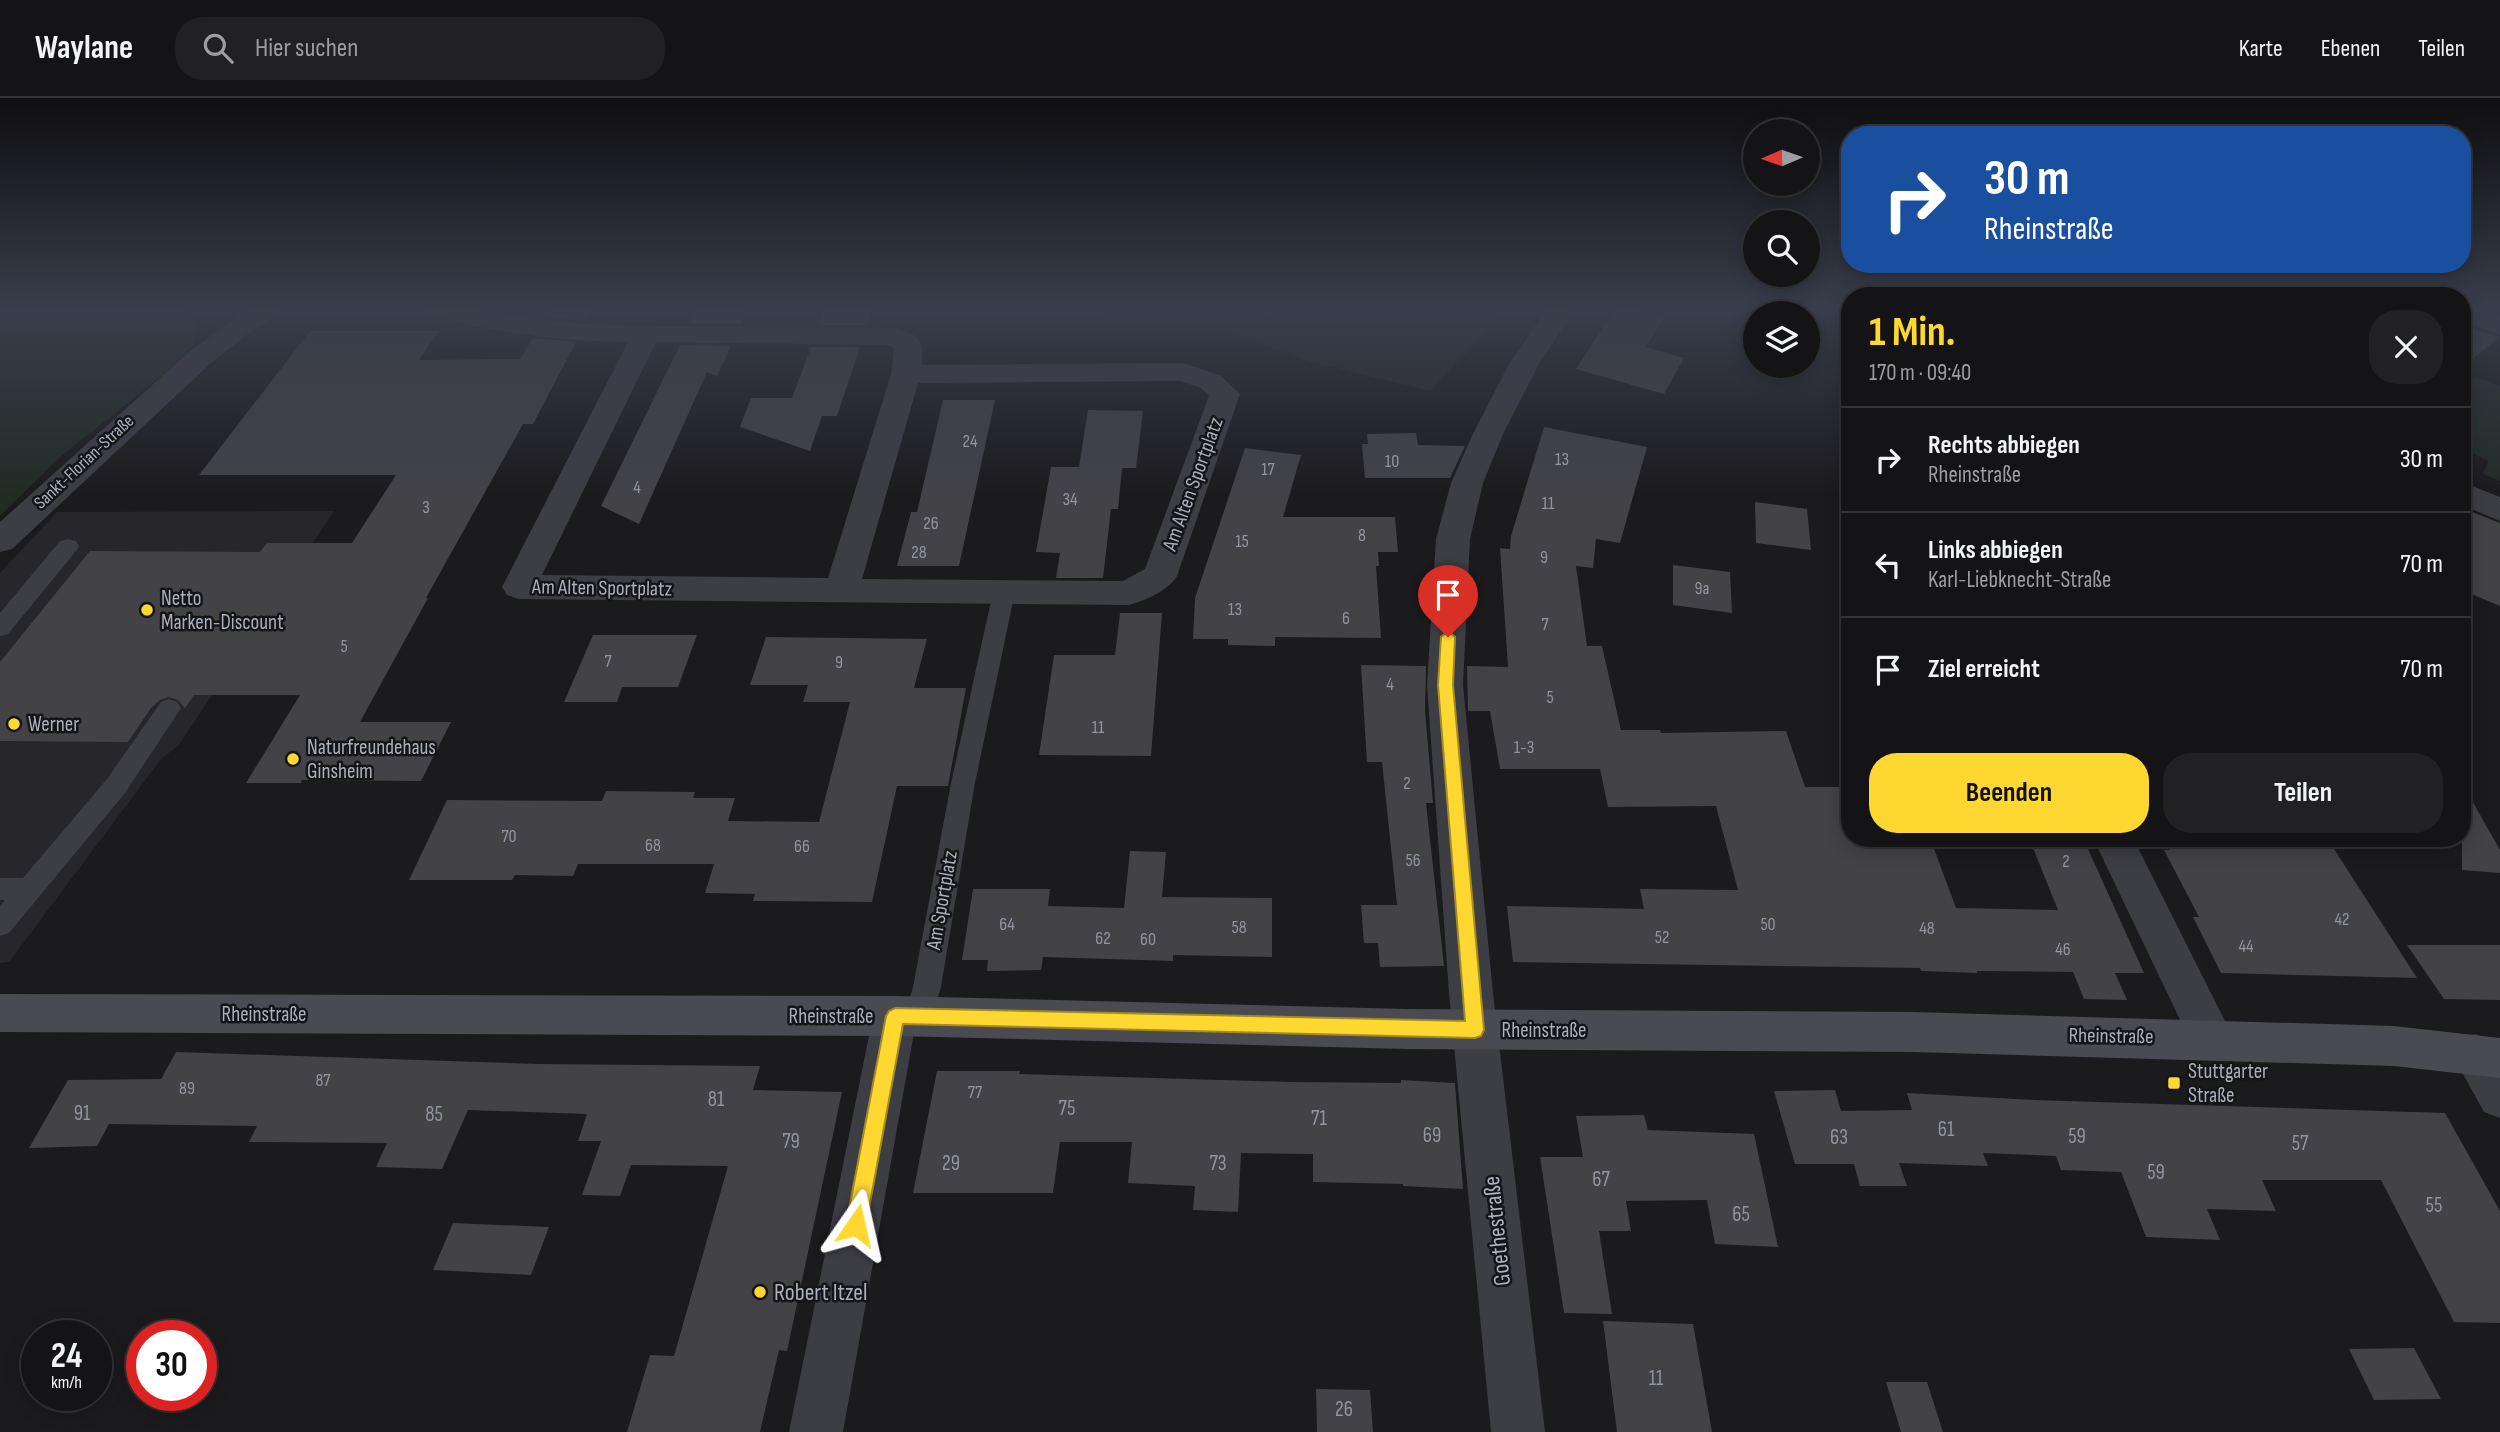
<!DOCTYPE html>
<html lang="de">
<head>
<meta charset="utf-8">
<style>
	body { margin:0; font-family:"Sofia Sans Condensed",sans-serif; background:#212123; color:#f1f3f6; height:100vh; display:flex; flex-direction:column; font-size:26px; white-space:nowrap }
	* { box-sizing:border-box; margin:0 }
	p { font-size:23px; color:#9d9ea1 }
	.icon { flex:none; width:38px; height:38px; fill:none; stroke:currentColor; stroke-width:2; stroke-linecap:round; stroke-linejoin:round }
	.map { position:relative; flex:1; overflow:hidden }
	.drawer { position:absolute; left:1841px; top:189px; width:630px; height:560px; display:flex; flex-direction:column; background:#141416; border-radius:28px; box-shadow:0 4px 18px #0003,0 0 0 2px #333335 }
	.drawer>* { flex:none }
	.banner { position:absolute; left:1841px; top:28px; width:630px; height:147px; border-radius:28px; box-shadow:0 4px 18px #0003,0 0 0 2px #333335; background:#1a4fa0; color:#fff; overflow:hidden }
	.needle { width:46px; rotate:268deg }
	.buttons { position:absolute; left:1743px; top:21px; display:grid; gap:14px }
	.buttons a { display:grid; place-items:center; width:77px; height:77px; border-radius:50%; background:#141416; box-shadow:0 4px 18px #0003,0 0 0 2px #333335; font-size:35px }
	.speed { position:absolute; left:21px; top:1222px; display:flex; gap:14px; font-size:35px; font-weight:700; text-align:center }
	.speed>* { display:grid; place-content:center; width:91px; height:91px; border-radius:50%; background:#141416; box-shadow:0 4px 18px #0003,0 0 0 2px #333335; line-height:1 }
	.speed small { font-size:18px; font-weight:400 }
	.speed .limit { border:10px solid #d22; background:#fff; color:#111 }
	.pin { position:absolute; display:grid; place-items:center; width:60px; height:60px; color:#fff; margin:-72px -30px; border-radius:50% 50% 50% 0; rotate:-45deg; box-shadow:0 0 7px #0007 }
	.pin .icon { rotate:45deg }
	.me { position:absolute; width:77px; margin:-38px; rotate:11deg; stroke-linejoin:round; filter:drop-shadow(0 0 5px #0008) }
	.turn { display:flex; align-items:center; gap:24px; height:147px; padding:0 28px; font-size:32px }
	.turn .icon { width:91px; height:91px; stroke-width:2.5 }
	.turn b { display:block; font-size:49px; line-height:60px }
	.round { display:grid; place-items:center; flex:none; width:74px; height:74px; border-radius:28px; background:#212123 }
	.summary { display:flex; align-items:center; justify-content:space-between; height:119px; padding:0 28px }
	h1 { font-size:42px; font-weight:700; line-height:52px; color:#fed831 }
	.cta { display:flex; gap:14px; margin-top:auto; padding:14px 28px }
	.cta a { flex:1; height:80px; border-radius:28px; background:#fed831; color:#111; font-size:28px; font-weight:700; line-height:80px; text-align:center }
	.cta a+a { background:#212123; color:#f1f3f6 }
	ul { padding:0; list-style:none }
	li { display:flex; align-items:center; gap:21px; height:105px; padding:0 28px; border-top:2px solid #333335 }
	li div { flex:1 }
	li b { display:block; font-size:26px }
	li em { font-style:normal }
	header { display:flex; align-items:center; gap:42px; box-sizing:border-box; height:98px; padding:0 35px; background:#141416; border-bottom:2px solid #333335 }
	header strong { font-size:33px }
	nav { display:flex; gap:38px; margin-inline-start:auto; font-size:24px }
	.search { width:490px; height:63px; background:#212123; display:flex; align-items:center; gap:18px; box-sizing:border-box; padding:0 24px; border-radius:28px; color:#9d9ea1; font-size:26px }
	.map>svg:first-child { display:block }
	.built { fill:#27262a }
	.green { fill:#212b24 }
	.building { fill:#424247 }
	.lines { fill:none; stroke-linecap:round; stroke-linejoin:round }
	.service { fill:#3d3d44; fill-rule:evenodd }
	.minor { fill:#3d3d44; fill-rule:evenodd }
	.secondary { fill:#494a52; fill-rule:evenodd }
	.route { fill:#fed831; stroke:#a58c20; stroke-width:2 }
	.poi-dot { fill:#fed831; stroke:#151518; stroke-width:2.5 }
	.labels { text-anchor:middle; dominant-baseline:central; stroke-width:5; stroke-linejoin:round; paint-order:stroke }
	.number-label { font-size:18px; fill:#9294a0 }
	.far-street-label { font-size:18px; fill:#acafbd; stroke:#151518 }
	.street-label { font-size:21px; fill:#acafbd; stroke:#151518 }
	.poi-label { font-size:21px; fill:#acafbd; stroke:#151518; text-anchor:start }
	.near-number-label { font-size:21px; fill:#9294a0 }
	.near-street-label { font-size:24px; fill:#acafbd; stroke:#151518 }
	.near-poi-label { font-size:24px; fill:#acafbd; stroke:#151518; text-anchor:start }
</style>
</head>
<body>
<header>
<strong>Waylane</strong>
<div class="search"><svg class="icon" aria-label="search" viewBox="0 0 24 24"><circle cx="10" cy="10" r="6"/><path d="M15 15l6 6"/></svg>Hier suchen</div>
<nav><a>Karte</a><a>Ebenen</a><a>Teilen</a></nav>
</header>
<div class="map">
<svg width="2500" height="1334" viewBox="0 0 2500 1334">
	<rect width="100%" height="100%" fill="#1b1a1d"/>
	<path class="built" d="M975,211H1509L1430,293L1305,262L1207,226L974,217Z
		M334,413L179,647L161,661L9,864L0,865V475L57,414Z"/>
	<path class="green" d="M0,211H187L197,230L192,248L163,277L60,359L0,418Z
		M2475,279L2500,288V383L2483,376L2488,363L2462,350V291Z"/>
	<path class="building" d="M549,211H594L587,223L545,219Z
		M697,211H748L741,226H690Z
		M825,211H872L867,227H819Z
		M1615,211H1634L1664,219L1646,249L1684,260L1664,296L1576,271Z
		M2462,227L2499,239L2462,270Z
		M310,233H439L419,262L520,261L533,240L576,244L533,326H523L426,500H428L360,624H451L421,683L302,682L301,685H246L300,597H194L185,610L178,602L168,599L160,602L151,610L128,644L0,643V564L90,453L260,454L267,445H352L396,377H199Z
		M680,247L731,248L717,278L707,274L639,426L601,408Z
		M811,249H860L837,318H822L810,353L740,329L751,300H792Z
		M943,302H995L959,468H897L911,414H917Z
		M1088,312L1143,313L1136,370H1122L1118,411H1111L1103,480H1056L1060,455L1036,454L1051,369H1079Z
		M1544,329L1647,349L1620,445L1596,441L1593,470L1576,468L1587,548H1602L1621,632H1660L1661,635L1786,633L1805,689H1850V740H1930L1956,810L2058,812L2029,740H2083L2144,875H2115L2127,902L2084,901L2073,874L1977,873V875L1921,873L1920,870L1513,864L1507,808L1644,811L1640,791L1738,792L1716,708L1608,709L1600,671H1500L1490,613H1468L1467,568L1508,569L1500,450L1510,451L1511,438Z
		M1416,335L1418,347L1465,348L1450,380H1365L1362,346H1368L1367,336Z
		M1245,350L1301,357L1283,419H1395L1398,454H1378L1379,468H1376L1381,540L1275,539V548L1228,547V541H1193L1195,500Z
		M1755,404L1807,411L1811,452L1756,445Z
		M2462,410L2500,425V508L2462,492Z
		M1673,467L1730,474L1732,515L1673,507Z
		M1120,515H1162L1151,658L1039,657L1054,557H1115Z
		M593,537H697L678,589H622L617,604H564Z
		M766,539L927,541L914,590H966L948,688H897L872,804L753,803L755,796L705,795L714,766H578L573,778L515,777L512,782H409L447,702L602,703L606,693L695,694L693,700H735L728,723L819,724L850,604H803L808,587H750Z
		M1361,567L1426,568L1425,613L1433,705H1426L1444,868L1380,869L1378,845H1364L1361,807H1397L1382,664H1367Z
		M2462,685L2500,752V775L2462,772Z
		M2164,740H2327L2417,880L2221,875L2193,819H2199L2164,752H2170Z
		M1130,753L1166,754L1162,799L1272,800V859L1173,857V863L1043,859L1041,872L987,873L988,862H962L973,791H1050L1048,808L1124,810Z
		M2407,847H2500V902L2444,901Z
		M176,954L538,966L760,968L753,992L842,994L787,1253L779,1252L760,1334H627L650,1257L674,1258L728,1068L631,1067L620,1098L582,1097L601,1043H578L587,1016L468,1012L442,1071L376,1069L387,1045L249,1044L257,1028L109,1026L97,1048L29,1050L68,982L161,981Z
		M937,973H1020L1019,976L1292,984L1401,985V982L1455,985L1463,1091L1403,1088V1086L1313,1084V1056L1241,1055L1238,1114L1193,1112L1195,1088L1128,1085L1132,1044H1060L1053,1095H913Z
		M1835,992L1841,1013L1912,1012L1907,995L2034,1002L2445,1015L2500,1113V1225L2454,1224L2381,1082H2262L2276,1113L2207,1111L2220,1142L2146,1139L2121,1074L2061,1072L2056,1058L1983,1055L1988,1068L1899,1065L1907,1088H1860L1854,1066H1795L1774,993Z
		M1644,1017L1648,1032L1754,1036L1778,1149L1715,1146L1707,1102L1626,1103L1631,1133H1599L1612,1216L1564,1215L1540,1059H1583L1576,1018Z
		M453,1125L549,1129L531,1177L433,1172Z
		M1603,1223L1693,1226L1712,1334H1617Z
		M2414,1250L2441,1301L2374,1302L2349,1251Z
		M1886,1284H1927L1943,1334H1901Z
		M1316,1291L1370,1292L1373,1334H1317Z"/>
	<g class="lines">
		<path class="service" d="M68,441L76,443L79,448L76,453L8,536L0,538V515L60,443Z
			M1004,486L1012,489L1015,494L975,685L941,889L929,927L919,930L909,927L905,918L913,889L951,685L993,494L996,489Z
			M169,601L177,604L181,610L125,695L9,835L0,838V808L5,802H0V780H23L107,681L161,604Z"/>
		<path class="minor" d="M248,211H283L279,217L250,234L211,265L12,451L0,454V424L190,253Z
			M425,211C480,209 535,223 590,226C691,230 793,229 895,230C920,237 924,242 922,267L1184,265L1221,278L1240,296L1177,478C1168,493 1146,502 1129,507L519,501L507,497L502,489L628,244C560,243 495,235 429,217ZM656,244L889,247L894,250L891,276L828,480L542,477ZM1181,283L1201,290L1209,298L1145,471L1123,483L862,481L918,285Z
			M1547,211H1575L1539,266L1503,336L1483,385L1470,441L1463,587L1493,895L1545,1334H1491L1449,895L1427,587L1436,441L1451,385L1473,336L1509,266Z
			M2462,211H2479L2500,219V237L2462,224Z
			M2462,384L2500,399V423L2462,407Z
			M2093,740H2133L2234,941L2228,955L2212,961L2196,955Z
			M895,898L911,904L917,918L843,1334H789L873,918L879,904Z
			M2475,936L2491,942L2500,957V1020L2484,1014L2452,956L2459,942Z"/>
		<path class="secondary" d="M0,896L895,898L1407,911L1913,914L2394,928L2500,940V980L2394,968L1913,954L1407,951L895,938L0,934Z"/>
	</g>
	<linearGradient id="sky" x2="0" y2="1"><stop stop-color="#0f0e10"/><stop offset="0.53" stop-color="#393e4c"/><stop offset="1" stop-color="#393e4c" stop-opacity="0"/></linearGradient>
	<rect width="2500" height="398" fill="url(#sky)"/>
	<path class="route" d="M1448,533L1455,539L1453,587L1484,932L1481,938L1475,940L903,926L866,1127L863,1134L856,1137L849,1134L846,1127L886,918L889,913L895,910L1465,923L1438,587L1441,539Z"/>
	<g class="poi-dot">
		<circle cx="147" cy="512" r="7"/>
		<circle cx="14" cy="626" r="7"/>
		<circle cx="293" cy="661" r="7"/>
		<rect x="2167" y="978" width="14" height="14" rx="3.5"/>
		<circle cx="760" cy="1194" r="7"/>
	</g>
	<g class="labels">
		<g class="number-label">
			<text x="970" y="343">24</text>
			<text x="1562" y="361">13</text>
			<text x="1392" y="363">10</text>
			<text x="1268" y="371">17</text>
			<text x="637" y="389">4</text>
			<text x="1070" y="401">34</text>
			<text x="1548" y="405">11</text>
			<text x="426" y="409">3</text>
			<text x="931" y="425">26</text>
			<text x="1362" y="437">8</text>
			<text x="1242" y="443">15</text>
			<text x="919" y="454">28</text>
			<text x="1544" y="459">9</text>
			<text x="1702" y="490">9a</text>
			<text x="1235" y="511">13</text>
			<text x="1346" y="520">6</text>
			<text x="1545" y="526">7</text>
			<text x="344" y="548">5</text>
			<text x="608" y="563">7</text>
			<text x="839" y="564">9</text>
			<text x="1390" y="586">4</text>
			<text x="1550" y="599">5</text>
			<text x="1098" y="629">11</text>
			<text x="1524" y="649">1-3</text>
			<text x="1407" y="685">2</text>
			<text x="509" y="738">70</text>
			<text x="653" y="747">68</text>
			<text x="802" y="748">66</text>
			<text x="1413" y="762">56</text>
			<text x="2066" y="763">2</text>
			<text x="2342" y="821">42</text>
			<text x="1007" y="826">64</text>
			<text x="1768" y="826">50</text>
			<text x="1239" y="829">58</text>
			<text x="1927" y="830">48</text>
			<text x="1662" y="839">52</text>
			<text x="1103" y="840">62</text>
			<text x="1148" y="841">60</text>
			<text x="2246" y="848">44</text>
			<text x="2063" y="851">46</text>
			<text x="323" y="982">87</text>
			<text x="187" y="990">89</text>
			<text x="975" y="994">77</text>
		</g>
		<g class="far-street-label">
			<text transform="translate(84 364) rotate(-43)">Sankt-Florian-Straße</text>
		</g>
		<g class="street-label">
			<text transform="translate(1193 386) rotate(-70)">Am Alten Sportplatz</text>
			<text transform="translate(602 490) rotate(1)">Am Alten Sportplatz</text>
			<text transform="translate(942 802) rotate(-80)">Am Sportplatz</text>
			<text x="264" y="916">Rheinstraße</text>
			<text x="831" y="918">Rheinstraße</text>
			<text x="1544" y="932">Rheinstraße</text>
			<text transform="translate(2111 938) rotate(1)">Rheinstraße</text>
		</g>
		<g class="poi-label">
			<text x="161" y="500">Netto<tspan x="161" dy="24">Marken-Discount</tspan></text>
			<text x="28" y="626">Werner</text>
			<text x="307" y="649">Naturfreundehaus<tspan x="307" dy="24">Ginsheim</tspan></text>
			<text x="2188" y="973">Stuttgarter<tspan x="2188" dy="24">Straße</tspan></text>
		</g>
		<g class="near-number-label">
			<text x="716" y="1001">81</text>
			<text x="1067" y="1010">75</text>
			<text x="82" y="1015">91</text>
			<text x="434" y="1016">85</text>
			<text x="1319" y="1020">71</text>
			<text x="1946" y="1031">61</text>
			<text x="1432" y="1037">69</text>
			<text x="2077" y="1038">59</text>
			<text x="1839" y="1039">63</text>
			<text x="791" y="1043">79</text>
			<text x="2300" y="1045">57</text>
			<text x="951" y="1065">29</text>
			<text x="1218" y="1065">73</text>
			<text x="2156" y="1074">59</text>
			<text x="1601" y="1081">67</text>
			<text x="2434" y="1107">55</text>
			<text x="1741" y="1116">65</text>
			<text x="1656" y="1280">11</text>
			<text x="1344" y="1311">26</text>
		</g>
		<g class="near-street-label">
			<text transform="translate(1497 1133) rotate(-96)">Goethestraße</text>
		</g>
		<g class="near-poi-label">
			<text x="774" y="1194">Robert Itzel</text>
		</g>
	</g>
</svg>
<div class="buttons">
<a><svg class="needle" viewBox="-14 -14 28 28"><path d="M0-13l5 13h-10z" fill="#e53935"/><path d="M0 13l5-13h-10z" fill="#9d9ea1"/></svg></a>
<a><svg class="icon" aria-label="search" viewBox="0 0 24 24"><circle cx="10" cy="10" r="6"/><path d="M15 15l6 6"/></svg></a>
<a><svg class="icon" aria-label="layers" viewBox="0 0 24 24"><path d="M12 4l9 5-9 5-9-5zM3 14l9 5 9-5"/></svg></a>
</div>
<div class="speed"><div>24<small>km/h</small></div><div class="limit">30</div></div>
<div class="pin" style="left:1448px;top:539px;background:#d93025"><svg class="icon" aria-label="arrive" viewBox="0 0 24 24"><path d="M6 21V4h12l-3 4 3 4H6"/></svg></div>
<svg class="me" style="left:856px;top:1127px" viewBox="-20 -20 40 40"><path d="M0-17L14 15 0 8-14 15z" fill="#fed831" stroke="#fff" stroke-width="4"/></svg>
<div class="banner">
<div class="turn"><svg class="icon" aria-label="right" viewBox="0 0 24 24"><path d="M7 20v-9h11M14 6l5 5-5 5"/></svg><div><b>30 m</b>Rheinstraße</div></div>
</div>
<section class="drawer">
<div class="summary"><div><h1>1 Min.</h1><p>170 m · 09:40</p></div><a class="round"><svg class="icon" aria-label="close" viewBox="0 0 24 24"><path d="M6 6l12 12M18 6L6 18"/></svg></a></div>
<ul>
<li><svg class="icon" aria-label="right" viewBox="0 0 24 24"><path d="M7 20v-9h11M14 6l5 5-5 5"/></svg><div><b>Rechts abbiegen</b><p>Rheinstraße</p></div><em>30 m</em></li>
<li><svg class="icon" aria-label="left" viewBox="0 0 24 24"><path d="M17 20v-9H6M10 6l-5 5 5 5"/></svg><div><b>Links abbiegen</b><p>Karl-Liebknecht-Straße</p></div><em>70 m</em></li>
<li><svg class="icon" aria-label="arrive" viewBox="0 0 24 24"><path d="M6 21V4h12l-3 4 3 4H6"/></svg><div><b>Ziel erreicht</b></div><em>70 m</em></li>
</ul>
<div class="cta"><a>Beenden</a><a>Teilen</a></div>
</section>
</div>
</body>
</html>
